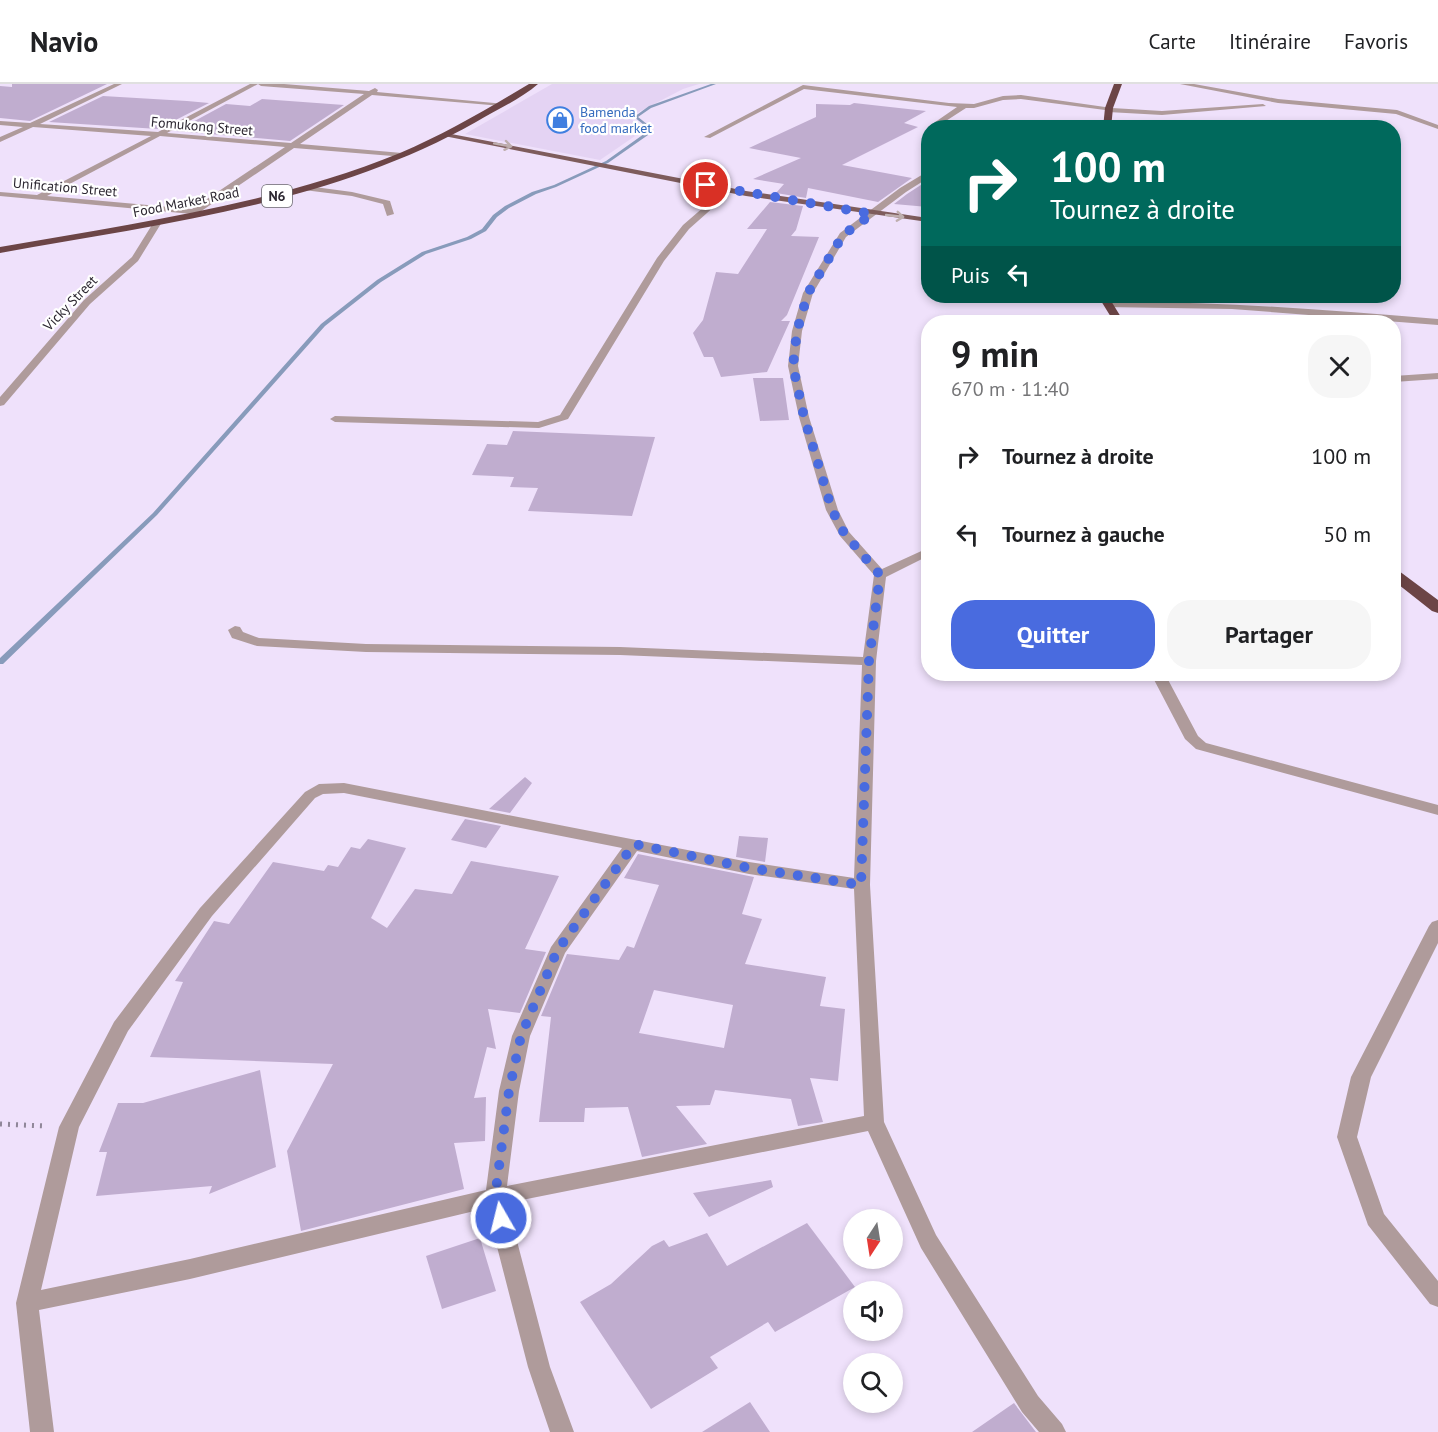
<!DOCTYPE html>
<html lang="fr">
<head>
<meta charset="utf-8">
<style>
	body { margin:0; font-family:"PT Sans",sans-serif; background:#f6f6f6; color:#202124; height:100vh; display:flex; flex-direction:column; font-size:22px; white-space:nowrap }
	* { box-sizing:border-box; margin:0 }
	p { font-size:20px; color:#757577 }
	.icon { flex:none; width:33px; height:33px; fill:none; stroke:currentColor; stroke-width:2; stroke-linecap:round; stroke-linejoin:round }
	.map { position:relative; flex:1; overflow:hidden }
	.side { position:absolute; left:921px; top:231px; width:480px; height:366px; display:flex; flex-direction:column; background:#fff; border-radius:24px; box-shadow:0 3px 9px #0003 }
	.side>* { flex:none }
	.hud { position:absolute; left:921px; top:36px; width:480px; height:183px; border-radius:24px; box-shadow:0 3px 9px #0003; background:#00695c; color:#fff; overflow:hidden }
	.needle { width:39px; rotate:192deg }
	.tools { position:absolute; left:843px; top:1125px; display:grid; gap:12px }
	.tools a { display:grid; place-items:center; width:60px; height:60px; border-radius:50%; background:#fff; box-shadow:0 3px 9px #0003; font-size:30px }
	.pin { position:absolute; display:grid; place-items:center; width:51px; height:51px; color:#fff; margin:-26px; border:3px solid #fff; border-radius:50%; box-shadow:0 2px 6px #0007 }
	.me { position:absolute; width:66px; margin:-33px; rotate:352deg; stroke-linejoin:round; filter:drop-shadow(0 0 4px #0008) }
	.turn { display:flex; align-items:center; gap:21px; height:126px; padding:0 30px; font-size:27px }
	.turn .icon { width:78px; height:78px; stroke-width:2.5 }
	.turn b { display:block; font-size:42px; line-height:51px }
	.then { display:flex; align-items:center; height:57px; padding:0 30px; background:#0003; gap:12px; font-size:22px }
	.round { display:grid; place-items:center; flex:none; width:63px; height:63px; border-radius:24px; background:#f6f6f6 }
	.head { display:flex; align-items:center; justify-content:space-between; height:102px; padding:0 30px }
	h1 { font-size:36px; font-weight:800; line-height:45px }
	.action { display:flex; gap:12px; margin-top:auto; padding:12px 30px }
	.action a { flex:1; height:69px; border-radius:24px; background:#496bdf; color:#fff; font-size:24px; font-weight:800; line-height:69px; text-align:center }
	.action a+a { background:#f6f6f6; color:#202124 }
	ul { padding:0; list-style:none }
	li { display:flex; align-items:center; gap:18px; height:78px; padding:0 30px }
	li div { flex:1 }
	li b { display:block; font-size:22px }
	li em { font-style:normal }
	header { display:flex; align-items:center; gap:36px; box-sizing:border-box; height:84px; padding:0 30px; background:#fff; border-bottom:2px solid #e0e0e0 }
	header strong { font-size:28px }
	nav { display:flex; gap:33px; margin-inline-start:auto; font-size:21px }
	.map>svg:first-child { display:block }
	.built { fill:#e4d3f3 }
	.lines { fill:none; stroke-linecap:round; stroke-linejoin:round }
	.stream { fill:#889bbb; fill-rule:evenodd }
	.building { fill:#c0adcf; fill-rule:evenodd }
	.path { stroke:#8f8698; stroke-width:5; stroke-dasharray:2 6; stroke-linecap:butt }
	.minor { fill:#af9b9b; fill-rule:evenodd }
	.major { fill:#7e5c5c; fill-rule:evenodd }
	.highway { fill:#6c4546; fill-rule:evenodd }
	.oneway { stroke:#beaeae }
	.route { stroke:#496bdf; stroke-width:10; stroke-dasharray:0 18 }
	.labels { text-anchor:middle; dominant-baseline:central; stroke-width:4.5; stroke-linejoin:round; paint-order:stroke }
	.far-shop-label { font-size:14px; fill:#366cbe; stroke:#fff; text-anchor:start }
	.far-street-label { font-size:14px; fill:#2c2731; stroke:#fff }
	.shield { fill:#fff; stroke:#6b686f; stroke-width:1.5 }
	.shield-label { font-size:14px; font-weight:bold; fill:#2c2731 }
</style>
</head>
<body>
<header>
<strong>Navio</strong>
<nav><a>Carte</a><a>Itinéraire</a><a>Favoris</a></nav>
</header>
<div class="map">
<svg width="1438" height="1348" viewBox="0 0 1438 1348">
	<rect width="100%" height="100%" fill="#efe1fb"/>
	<path class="built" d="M552,0H699L683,5L631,32L638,50L600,76L465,50Z"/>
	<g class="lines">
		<path class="stream" d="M711,0H716L651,24L638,33L652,44L648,51L608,79L556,103L536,110L509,124L497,133L486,147L471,155L426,170L381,198L325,242L157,431L3,580H0V574L153,429L321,240L377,196L422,168L467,153L482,145L493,131L505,122L532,108L554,101L606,77L644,50L648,44L634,33L649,22Z"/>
	</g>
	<path class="building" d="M12,0H107L30,37L0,34V2L12,3Z
		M103,12L187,17L209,19L158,45L49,38Z
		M262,15L344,21L290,57L176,47L226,20L250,22Z
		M854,19L926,27L904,39L918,43L842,81L912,94L878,118L808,104L806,114L776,109L784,100L753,95L801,74L749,64L816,33V20L850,21Z
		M927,97L928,123L894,120L907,110Z
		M770,118L803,122L796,146L791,152L819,153L787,231L781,237H790L767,288L721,293L713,273H704L693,249L703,236L716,188L738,190L767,145H747Z
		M753,294H783L789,336L760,337Z
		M513,347L655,353L632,432L528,427L538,404L510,403L514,393L472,391L487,360L507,361Z
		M525,693L532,699L510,729L489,725Z
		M465,735L501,742L486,764L451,756Z
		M739,752L768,754L765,778L736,773Z
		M368,755L406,764L371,834L387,844L415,805L452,810L471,777L559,792L525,865L546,868L520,929L488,925L496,965L487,963L474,1014L486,1013L485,1057L454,1059L464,1105L301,1147L287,1067L333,980L150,973L183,898L175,897L214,837L229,840L273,778L324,787L328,781L338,783L351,763L360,765Z
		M638,770L754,793L742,830L762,835L745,880L826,893L820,922L845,925L838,997L810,994L823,1038L798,1042L791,1015L715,1006L710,1021L676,1022L707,1060L642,1073L628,1023L585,1024L584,1038H539L551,933L541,932L567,870L619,876L627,862L634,864L659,801L624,794ZM654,906L733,921L724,964L639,949Z
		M260,986L276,1083L209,1110L212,1102L96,1112L107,1068H99L118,1019H143Z
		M771,1096L773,1103L709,1133L693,1109Z
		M807,1139L855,1203L775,1248L768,1238L710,1273L718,1284L651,1325L580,1218L611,1200L652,1162L664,1156L669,1163L707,1149L727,1182Z
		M480,1154L496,1207L442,1225L426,1172Z
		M750,1318L770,1348H702Z
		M1014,1319L1036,1348H972Z"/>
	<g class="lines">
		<path class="path" d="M0,1040L45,1042"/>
		<path class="minor" d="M114,0H122L40,40L158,48L250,0H284L369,7L375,4L378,6L377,8L505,20L502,22L372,11L300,60L402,69L405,73L294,64L200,128L203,131L199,133L192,130L0,112V108L37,111L151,52L33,43L0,58V53L23,43L0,41V37L30,39ZM258,0L261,2L364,10L291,59L167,49ZM160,52L285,63L192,125L47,112Z
			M1180,0H1194L1278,15L1397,26L1438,41V45L1396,30L1278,19Z
			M803,1L949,19L974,20L1003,12L1021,11L1112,24L1162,27L1263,20L1266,22L1162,31L1108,28L1105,26L1021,15L1003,16L974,24H966L935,44H928V46V43L957,23L804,5L710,54L704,53Z
			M925,89H928V94L906,108L846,153L813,209L802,247L798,282L809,333L838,426L849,448L882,485L928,464V472L886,493L876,577L870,801L884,1038L936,1151L1038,1312L1062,1340L1066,1348H1039L1022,1328L921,1164L868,1047L507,1119L550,1283L574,1348H550L528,1283L487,1124L190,1195L39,1226L54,1348H30L16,1219L59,1043L114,938L200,824L305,708L319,700L344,699L749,778L854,794L862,581L620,571L366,568L257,562L232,554L228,546L235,542L240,543L243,548L259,554L366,560L620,563L863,573L874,491L840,452L826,426L799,333L788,282L792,247L803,209L840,149L900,104ZM344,709L622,764L551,863L512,952L499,1007L486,1106L190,1175L41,1206L79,1043L128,947L212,832L315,714L323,710ZM637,767L749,790L854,805L864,1032L507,1102L519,1007L530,952L565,869Z
			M307,102L352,108L390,117L394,130L387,132L383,120L352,112L304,106L303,104Z
			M727,103L734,105L689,145L664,177L568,335L539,344L335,338L330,335L335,332L538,338L560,331L657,174L683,141Z
			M155,136L162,138L138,177L90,220L4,321L0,322V313L84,216L132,173Z
			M1108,218C1218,217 1328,226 1438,235V241L1232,225L1105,223V219Z
			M1438,289V295L1394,298V292Z
			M1151,590H1165L1198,652L1206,659L1438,721V731L1196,665L1185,655Z
			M1438,836V859L1371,993L1357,1053L1384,1130L1438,1197V1223L1430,1220L1368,1141L1337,1053L1351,993L1429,842L1432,838Z"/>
		<path class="major" d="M446,49L746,107L928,134V138L746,112L444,52Z"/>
		<path class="highway" d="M529,0H538C521,15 496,26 476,38C331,120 161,140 0,169V163C135,139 272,121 400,69C445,50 487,25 529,0Z
			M1114,0H1122L1113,24L1111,44H1103L1105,24Z
			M1098,212H1108L1124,238H1114Z
			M1394,485L1399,487L1438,516V529L1432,527L1394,497Z"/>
	</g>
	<defs><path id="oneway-shaft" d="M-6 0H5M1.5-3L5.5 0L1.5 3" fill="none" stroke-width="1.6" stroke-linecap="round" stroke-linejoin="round" transform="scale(1.5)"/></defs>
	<g class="oneway">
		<use href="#oneway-shaft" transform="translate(503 61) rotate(10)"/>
		<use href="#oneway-shaft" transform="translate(895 132) rotate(6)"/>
	</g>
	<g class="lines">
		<path class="route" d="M501,1134L495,1113L509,1007L521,952L557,867L634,760L749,784L861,801L869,577L880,491L844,449L832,426L804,333L793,282L797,247L808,209L843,151L872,130L706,101"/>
	</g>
	<defs>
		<g id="shop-ring" transform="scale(1.35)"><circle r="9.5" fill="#fff" stroke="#3f7fe0" stroke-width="1.5"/><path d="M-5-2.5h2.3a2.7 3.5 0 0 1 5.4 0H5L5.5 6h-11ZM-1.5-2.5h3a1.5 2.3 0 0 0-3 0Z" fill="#3f7fe0"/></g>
	</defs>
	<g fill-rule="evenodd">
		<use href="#shop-ring" x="560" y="36"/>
	</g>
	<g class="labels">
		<g class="far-shop-label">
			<text x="580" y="28">Bamenda<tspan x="580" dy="16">food market</tspan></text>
		</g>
		<g class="far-street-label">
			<text transform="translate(202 42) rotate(5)">Fomukong Street</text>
			<text transform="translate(65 103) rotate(5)">Unification Street</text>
			<text transform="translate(186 118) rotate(-11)">Food Market Road</text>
			<text transform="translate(70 219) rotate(-46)">Vicky Street</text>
		</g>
		<rect class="shield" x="262" y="101" width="30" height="22" rx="4.5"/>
		<g class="shield-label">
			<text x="277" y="112">N6</text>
		</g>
	</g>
</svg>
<div class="tools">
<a><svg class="needle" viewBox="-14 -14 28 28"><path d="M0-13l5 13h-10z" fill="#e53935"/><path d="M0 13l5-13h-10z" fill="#757577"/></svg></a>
<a><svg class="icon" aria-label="sound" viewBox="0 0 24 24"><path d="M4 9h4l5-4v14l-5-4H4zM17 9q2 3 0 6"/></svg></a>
<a><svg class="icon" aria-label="search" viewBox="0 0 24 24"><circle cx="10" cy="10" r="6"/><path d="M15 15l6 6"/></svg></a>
</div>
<div class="pin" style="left:706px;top:101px;background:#d93025"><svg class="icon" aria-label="arrive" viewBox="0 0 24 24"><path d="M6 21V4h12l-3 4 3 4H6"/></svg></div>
<svg class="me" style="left:501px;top:1134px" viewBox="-20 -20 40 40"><circle r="17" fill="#496bdf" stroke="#fff" stroke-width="3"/><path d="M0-11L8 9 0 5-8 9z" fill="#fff"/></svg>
<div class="hud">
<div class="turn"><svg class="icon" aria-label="right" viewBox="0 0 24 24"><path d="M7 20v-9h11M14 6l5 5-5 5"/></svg><div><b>100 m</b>Tournez à droite</div></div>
<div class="then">Puis<svg class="icon" aria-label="left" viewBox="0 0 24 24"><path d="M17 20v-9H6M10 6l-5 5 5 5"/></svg></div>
</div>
<section class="side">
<div class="head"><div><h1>9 min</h1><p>670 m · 11:40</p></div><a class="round"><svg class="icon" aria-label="close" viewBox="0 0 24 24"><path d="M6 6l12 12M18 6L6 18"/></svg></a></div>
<ul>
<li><svg class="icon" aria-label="right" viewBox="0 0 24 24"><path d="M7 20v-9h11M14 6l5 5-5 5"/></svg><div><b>Tournez à droite</b></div><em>100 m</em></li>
<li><svg class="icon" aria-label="left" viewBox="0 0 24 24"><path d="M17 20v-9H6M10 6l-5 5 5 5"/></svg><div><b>Tournez à gauche</b></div><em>50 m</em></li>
</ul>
<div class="action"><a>Quitter</a><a>Partager</a></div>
</section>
</div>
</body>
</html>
